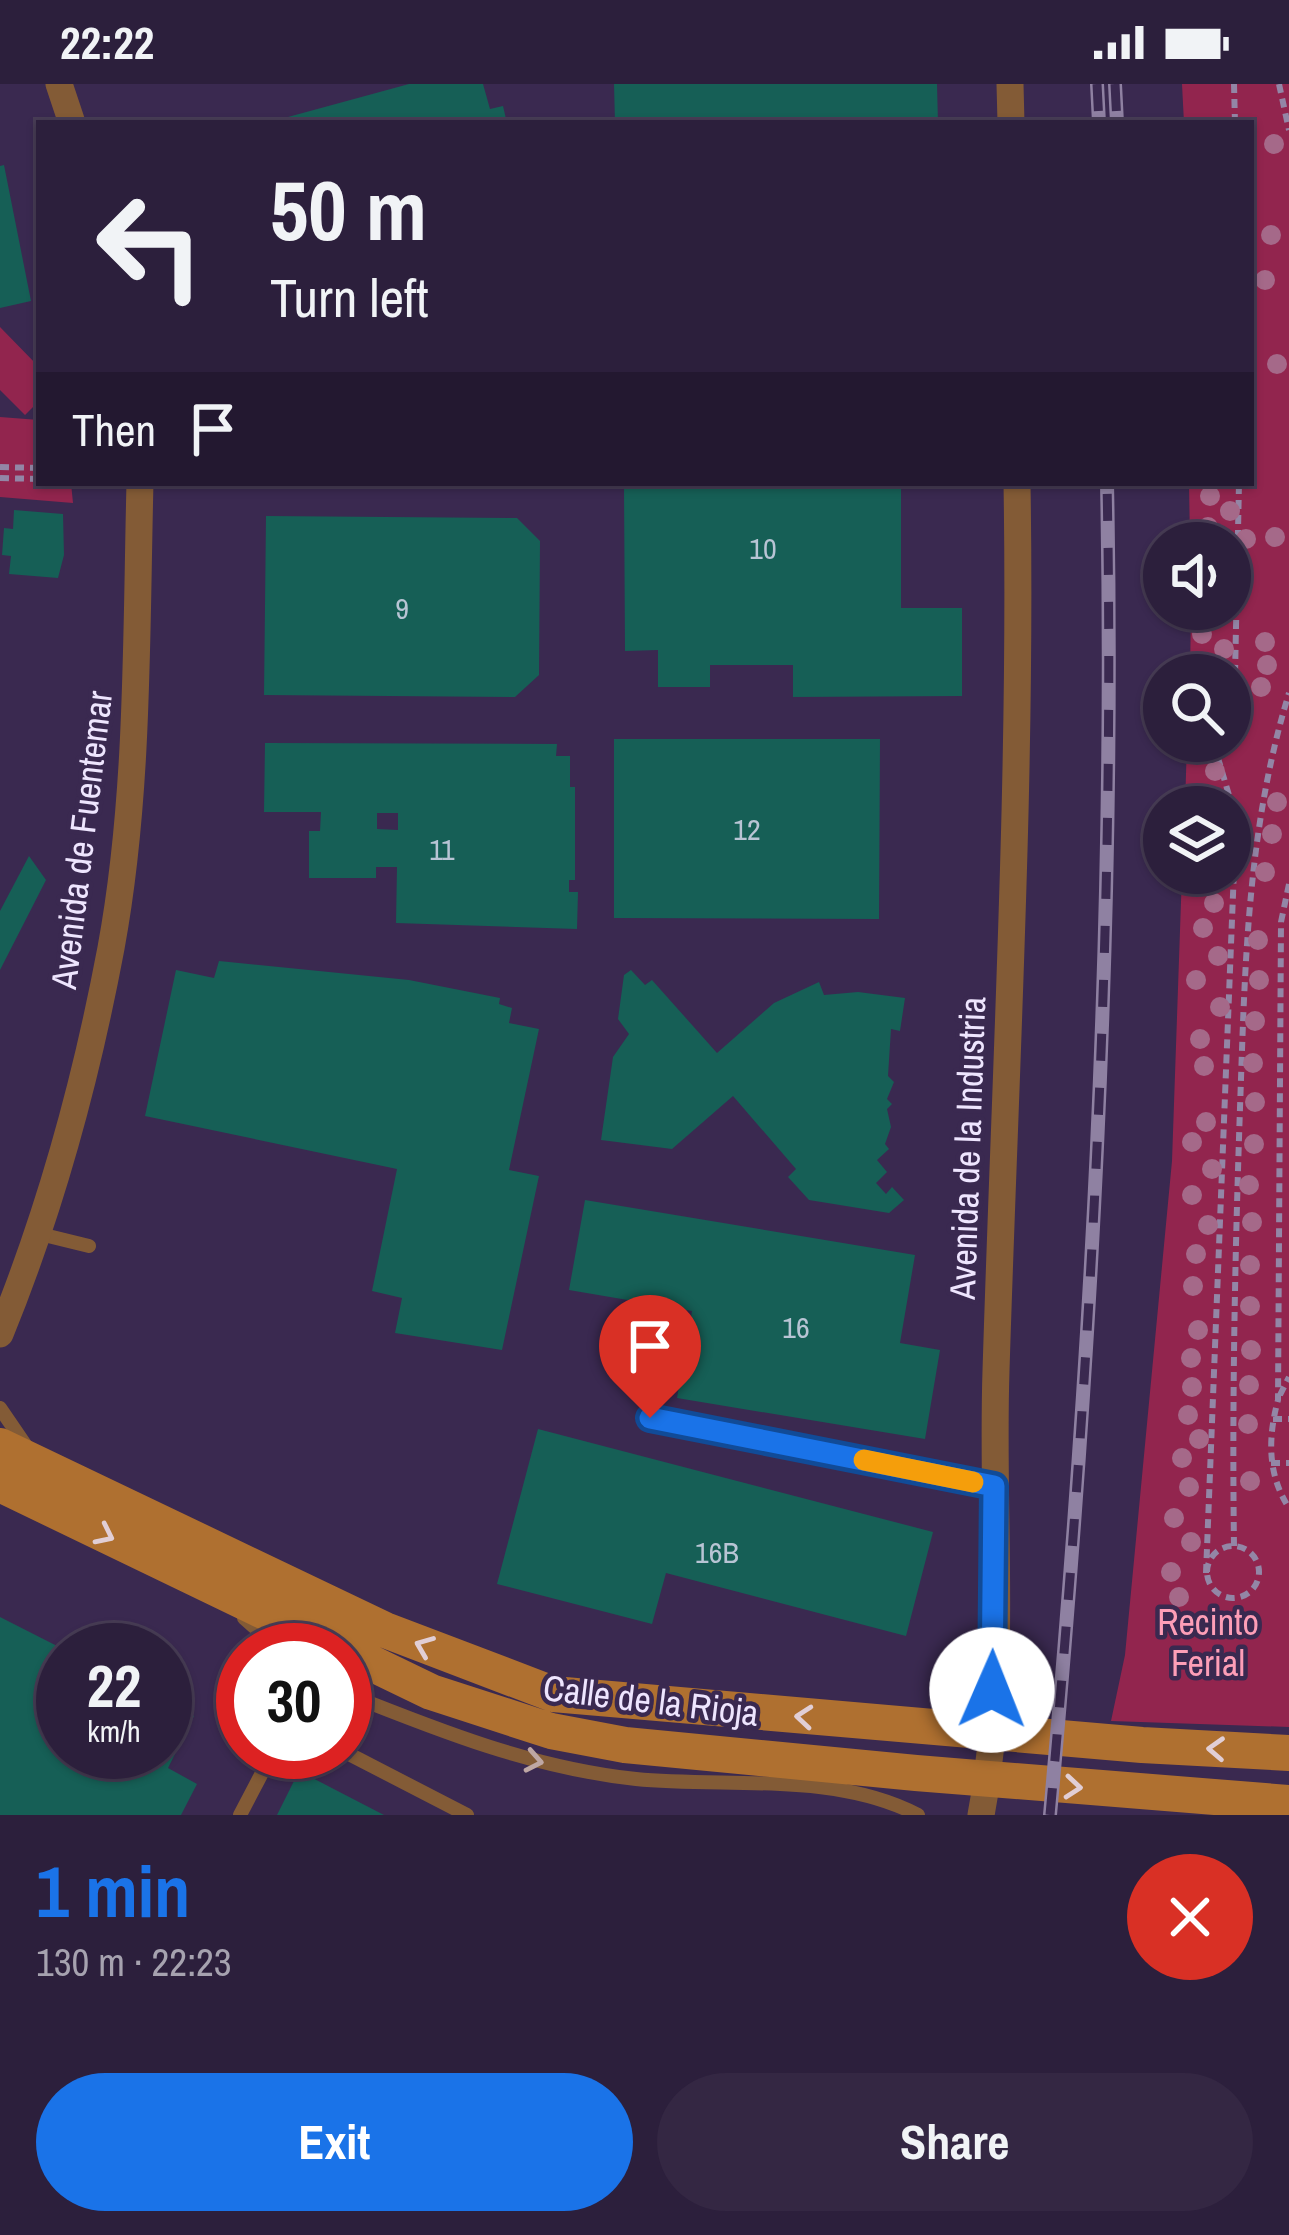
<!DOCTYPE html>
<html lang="en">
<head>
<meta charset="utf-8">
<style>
	body { margin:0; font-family:"Archivo Narrow",sans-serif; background:#342743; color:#f1f3f6; height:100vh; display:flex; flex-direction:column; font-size:45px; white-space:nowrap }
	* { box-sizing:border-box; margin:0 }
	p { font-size:39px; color:#a6a2af }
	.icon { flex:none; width:66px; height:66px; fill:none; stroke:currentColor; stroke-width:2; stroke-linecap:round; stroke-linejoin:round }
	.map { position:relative; height:1731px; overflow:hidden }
	.sheet { display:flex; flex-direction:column; background:#2c1f3c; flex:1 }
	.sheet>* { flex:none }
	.guide { position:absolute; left:36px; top:36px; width:1218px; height:366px; border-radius:0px; box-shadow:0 3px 9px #0004,0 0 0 3px #483d56; background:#2c1f3c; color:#f1f3f6; overflow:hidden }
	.buttons { position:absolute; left:1143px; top:438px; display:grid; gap:24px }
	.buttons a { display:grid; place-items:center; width:108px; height:108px; border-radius:50%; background:#2c1f3c; box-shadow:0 3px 9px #0004,0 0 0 3px #483d56; font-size:60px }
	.speed { position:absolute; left:36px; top:1539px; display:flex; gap:24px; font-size:60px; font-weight:700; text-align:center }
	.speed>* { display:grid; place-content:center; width:156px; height:156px; border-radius:50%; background:#2c1f3c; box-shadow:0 3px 9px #0004,0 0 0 3px #483d56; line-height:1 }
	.speed small { font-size:30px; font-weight:400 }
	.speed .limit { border:18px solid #d22; background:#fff; color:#111 }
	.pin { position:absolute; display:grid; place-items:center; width:102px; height:102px; color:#fff; margin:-123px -51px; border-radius:50% 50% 50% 0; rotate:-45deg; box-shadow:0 0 12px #0007 }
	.pin .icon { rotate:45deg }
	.me { position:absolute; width:132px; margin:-66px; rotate:1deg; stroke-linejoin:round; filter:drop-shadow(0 0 9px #0008) }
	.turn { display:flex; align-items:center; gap:42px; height:252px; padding:0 36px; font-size:54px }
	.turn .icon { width:156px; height:156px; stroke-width:2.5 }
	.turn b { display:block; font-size:84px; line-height:102px }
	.then { display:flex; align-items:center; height:114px; padding:0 36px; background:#0003; gap:24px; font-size:45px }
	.round { display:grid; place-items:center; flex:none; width:126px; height:126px; border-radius:63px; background:#342743 }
	.summary { display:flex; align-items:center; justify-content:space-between; height:204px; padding:0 36px }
	h1 { font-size:72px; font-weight:700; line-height:90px; color:#1a73e8 }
	.button { display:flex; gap:24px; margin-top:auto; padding:24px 36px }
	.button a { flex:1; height:138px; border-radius:72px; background:#1a73e8; color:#fff; font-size:48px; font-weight:700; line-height:138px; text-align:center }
	.button a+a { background:#342743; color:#f1f3f6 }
	.status { display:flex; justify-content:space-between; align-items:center; height:84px; padding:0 60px; background:#2c1f3c; direction:ltr }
	.status svg { height:33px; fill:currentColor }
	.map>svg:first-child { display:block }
	.green { fill:#92254e }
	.building { fill:#165f56; fill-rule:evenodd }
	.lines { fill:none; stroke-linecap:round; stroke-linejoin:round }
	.path { stroke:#9386a6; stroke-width:6; stroke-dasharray:9 6; stroke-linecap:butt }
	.lane { stroke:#835b36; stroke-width:14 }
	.street { stroke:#835b36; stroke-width:27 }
	.secondary { stroke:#af7030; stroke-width:36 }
	.rail-casing { stroke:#8f81a2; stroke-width:14 }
	.rail { stroke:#3a2950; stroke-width:9; stroke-dasharray:27; stroke-linecap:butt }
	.tree { fill:#a56989 }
	.oneway { stroke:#e1ced5 }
	.oneway2 { stroke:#bea7a4 }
	.route-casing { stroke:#114b97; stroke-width:30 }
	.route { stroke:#1a73e8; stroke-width:21 }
	.slow { stroke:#f59e0b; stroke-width:21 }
	.labels { text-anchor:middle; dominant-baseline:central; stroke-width:9; stroke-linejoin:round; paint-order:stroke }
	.number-label { font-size:30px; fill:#b8c4d4 }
	.street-label { font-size:36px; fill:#eee5fe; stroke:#3a2950 }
	.park-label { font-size:36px; fill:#fd9eb7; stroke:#3a2950 }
</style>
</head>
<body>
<div class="status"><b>22:22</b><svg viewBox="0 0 49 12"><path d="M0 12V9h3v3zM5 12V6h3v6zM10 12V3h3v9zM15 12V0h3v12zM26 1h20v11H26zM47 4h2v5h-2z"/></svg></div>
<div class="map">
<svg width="1289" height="1731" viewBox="0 0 1289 1731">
	<rect width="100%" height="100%" fill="#3a2950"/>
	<path class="green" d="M1182,0H1289V1643L1111,1637L1125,1571L1172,1077L1182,789H1230V723H1185L1187,657H1230V591H1190L1191,525H1230V459H1190L1189,399H1251V39H1184Z
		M0,243L39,283V317L25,331L0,306Z
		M0,333L39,336V399H71L73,419L0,413Z"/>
	<path class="building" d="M409,0H483L490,25L503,22L507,39H266Z
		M614,0H937L938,39H615Z
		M4,81L31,217L0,224V82Z
		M721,399H741V404L901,399V524H962V612L793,613V581H710V603H658V566L625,567L624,403Z
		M14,426L63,430L64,471L58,494L9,490L11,472L2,471L4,444L13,445Z
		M266,432L517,434L540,457L539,591L515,613L264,611Z
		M614,655H880L879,835L614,834Z
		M265,659L557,660L556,672H570V703H575V796H569V808H578L577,845L396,839L397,783H376V794H309V747H320L321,728H264ZM377,729H398V746L377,745Z
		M29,772L46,796L0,886V827Z
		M219,877L409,896L500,914L499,920L512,924L509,939L539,945L509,1086L539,1092L502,1266L395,1249L402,1214L372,1207L397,1085L145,1032L176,886L214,894Z
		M631,886L645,901L652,896L717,969L774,919L819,898L824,911L858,908L905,914L900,947L891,945L888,992L894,998L887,1015L892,1020L887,1025L891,1043L885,1060L889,1065L877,1076L887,1088L876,1099L886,1110L892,1103L904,1116L889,1129L809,1116L788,1093L796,1085L733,1012L672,1065L601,1056L613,973L629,950L618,935L624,891Z
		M585,1116L915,1171L900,1259L940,1266L925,1355L677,1314L692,1227L569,1206Z
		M538,1345L933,1448L906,1552L666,1489L652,1540L497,1500Z
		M0,1533L63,1565V1668H165V1617L194,1632L168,1684L197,1700L181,1731H0Z
		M299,1687L384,1731H277Z"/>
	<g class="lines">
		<path class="path" d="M1234,0L1235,39
			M1279,0L1289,46
			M0,383L39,384
			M0,394L39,395
			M1230,604L1235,591L1239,399
			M1289,800L1281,838L1278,1316C1268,1353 1267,1390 1289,1424
			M1280,1311L1289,1293
			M1273,1335H1289
			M1271,1379H1289
			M1207 1488a26 26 0 1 1 52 0a26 26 0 1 1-52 0Z
			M1234,1462C1232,1316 1235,1170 1240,1024C1245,882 1247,746 1289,609
			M1206,1489L1236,735L1213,657"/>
		<path class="lane" d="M40,1150L89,1162
			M0,1324L26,1362
			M650,1333L994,1402
			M244,1534L280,1566
			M345,1609C440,1647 533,1684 636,1695C728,1704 834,1687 918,1731
			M345,1668L467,1731
			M240,1731L273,1668"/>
		<path class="street" d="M59,0L72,39
			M1010,0L1011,39
			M0,1250C51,1125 86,997 111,864C139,712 136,553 140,399
			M981,1731C1008,1587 991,1433 996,1287C1005,991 1022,695 1017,399"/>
		<path class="secondary" d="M0,1362L385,1546L553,1610L1142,1661L1289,1669
			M0,1400L431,1608L551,1647L625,1661L916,1689L1289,1719"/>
		<g class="rail-casing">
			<path id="rail" d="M1097,0L1099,39
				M1115,0L1117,39
				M1050,1731C1090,1289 1116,843 1107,399"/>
		</g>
		<use href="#rail" class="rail"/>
	</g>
	<g class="tree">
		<circle cx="1274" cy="60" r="10"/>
		<circle cx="1271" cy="151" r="10"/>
		<circle cx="1265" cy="196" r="10"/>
		<circle cx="1277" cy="280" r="10"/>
		<circle cx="1210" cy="412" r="10"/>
		<circle cx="1230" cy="427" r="10"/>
		<circle cx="1208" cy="443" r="10"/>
		<circle cx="1275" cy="453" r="10"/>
		<circle cx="1246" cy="455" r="10"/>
		<circle cx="1202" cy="550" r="10"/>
		<circle cx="1265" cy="558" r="10"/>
		<circle cx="1224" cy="565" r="10"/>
		<circle cx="1267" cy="581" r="10"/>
		<circle cx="1261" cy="603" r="10"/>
		<circle cx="1215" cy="687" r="10"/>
		<circle cx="1277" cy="718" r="10"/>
		<circle cx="1272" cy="750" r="10"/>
		<circle cx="1265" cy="788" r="10"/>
		<circle cx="1214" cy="819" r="10"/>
		<circle cx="1203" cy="844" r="10"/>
		<circle cx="1258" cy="856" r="10"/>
		<circle cx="1218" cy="872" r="10"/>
		<circle cx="1196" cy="896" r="10"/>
		<circle cx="1259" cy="896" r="10"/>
		<circle cx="1220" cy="923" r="10"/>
		<circle cx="1255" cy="937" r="10"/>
		<circle cx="1200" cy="955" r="10"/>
		<circle cx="1253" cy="979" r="10"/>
		<circle cx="1204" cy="982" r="10"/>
		<circle cx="1255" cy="1018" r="10"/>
		<circle cx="1206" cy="1038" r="10"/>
		<circle cx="1192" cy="1058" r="10"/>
		<circle cx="1254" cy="1060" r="10"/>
		<circle cx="1212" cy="1085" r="10"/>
		<circle cx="1249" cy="1101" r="10"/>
		<circle cx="1192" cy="1111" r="10"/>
		<circle cx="1252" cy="1138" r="10"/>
		<circle cx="1208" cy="1141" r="10"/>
		<circle cx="1196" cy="1170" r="10"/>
		<circle cx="1250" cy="1181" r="10"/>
		<circle cx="1193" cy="1202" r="10"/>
		<circle cx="1250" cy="1222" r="10"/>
		<circle cx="1198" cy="1246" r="10"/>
		<circle cx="1251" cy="1266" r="10"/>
		<circle cx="1191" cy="1274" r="10"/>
		<circle cx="1249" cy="1301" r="10"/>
		<circle cx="1192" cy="1303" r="10"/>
		<circle cx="1188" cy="1331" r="10"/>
		<circle cx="1248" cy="1340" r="10"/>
		<circle cx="1199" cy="1355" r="10"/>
		<circle cx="1182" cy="1374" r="10"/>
		<circle cx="1250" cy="1397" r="10"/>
		<circle cx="1189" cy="1403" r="10"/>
		<circle cx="1174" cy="1434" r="10"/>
		<circle cx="1191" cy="1458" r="10"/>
		<circle cx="1171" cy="1488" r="10"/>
		<circle cx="1179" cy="1513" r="10"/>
	</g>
	<defs><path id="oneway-chevron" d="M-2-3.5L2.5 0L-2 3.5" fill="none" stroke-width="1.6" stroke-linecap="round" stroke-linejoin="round" transform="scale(3)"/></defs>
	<g class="oneway">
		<use href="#oneway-chevron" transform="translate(105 1451) rotate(26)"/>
		<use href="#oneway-chevron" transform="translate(424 1562) rotate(-158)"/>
		<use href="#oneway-chevron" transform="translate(804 1633) rotate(-175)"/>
		<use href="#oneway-chevron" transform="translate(1216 1665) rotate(-177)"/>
		<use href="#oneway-chevron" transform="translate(1073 1703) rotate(5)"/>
	</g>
	<use class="oneway2" href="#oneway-chevron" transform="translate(534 1677) rotate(11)"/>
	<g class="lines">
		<g class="route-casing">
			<path id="route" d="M650,1334L994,1402L992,1606"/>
		</g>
		<use href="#route" class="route"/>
		<path class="slow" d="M864,1376L973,1398"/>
	</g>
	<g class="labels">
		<g class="number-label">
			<text x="763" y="464">10</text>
			<text x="402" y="524">9</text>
			<text x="747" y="745">12</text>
			<text x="442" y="765">11</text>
			<text x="796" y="1243">16</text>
			<text x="717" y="1468">16B</text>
		</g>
		<g class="street-label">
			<text transform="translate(81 756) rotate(-83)">Avenida de Fuentemar</text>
			<text transform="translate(967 1064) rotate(-88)">Avenida de la Industria</text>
			<text transform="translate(651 1616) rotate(7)">Calle de la Rioja</text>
		</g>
		<g class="park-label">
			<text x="1208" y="1538">Recinto<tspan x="1208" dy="41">Ferial</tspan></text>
		</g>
	</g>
</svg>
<div class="buttons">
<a><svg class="icon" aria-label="sound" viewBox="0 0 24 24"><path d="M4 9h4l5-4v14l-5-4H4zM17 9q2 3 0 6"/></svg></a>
<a><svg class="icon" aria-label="search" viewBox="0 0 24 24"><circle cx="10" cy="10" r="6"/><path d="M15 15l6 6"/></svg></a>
<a><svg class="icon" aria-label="layers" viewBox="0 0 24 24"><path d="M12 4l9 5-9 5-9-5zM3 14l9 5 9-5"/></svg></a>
</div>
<div class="speed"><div>22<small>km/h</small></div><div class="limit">30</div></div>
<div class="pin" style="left:650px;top:1334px;background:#d93025"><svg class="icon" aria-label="arrive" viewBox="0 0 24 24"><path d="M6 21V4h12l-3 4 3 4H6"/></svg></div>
<svg class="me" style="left:992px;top:1606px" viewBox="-20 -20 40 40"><circle r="19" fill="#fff"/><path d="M0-13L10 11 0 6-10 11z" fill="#1a73e8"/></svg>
<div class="guide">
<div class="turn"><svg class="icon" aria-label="left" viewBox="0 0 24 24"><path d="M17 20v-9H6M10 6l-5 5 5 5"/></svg><div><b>50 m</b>Turn left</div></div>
<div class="then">Then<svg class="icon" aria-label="arrive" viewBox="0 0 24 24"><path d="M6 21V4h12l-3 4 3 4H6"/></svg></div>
</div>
</div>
<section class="sheet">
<div class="summary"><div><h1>1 min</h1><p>130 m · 22:23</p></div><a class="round" style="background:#d93025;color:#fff"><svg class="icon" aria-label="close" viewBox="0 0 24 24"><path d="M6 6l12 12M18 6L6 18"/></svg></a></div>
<div class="button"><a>Exit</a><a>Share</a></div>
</section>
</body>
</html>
